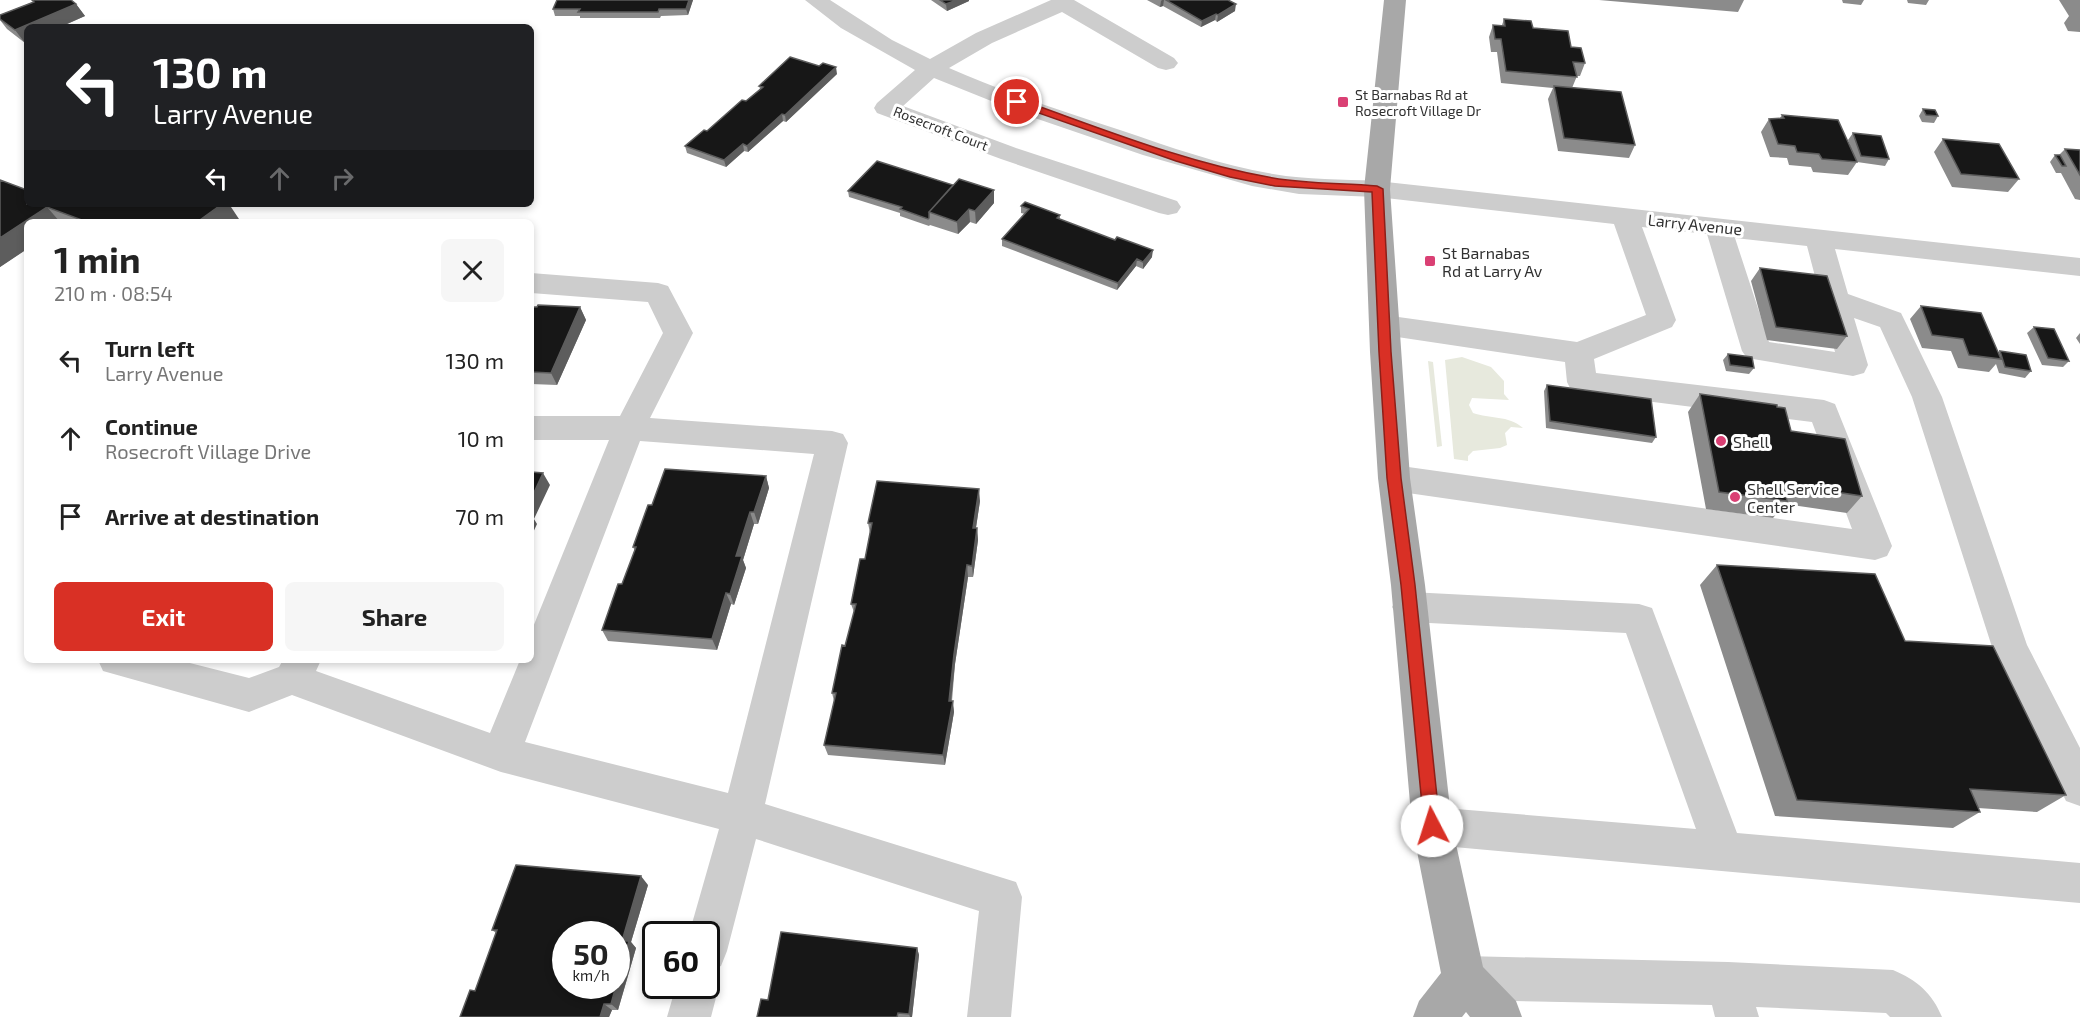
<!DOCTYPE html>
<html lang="en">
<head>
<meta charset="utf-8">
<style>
	body { margin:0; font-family:"Exo 2",sans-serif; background:#f6f6f6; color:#222; height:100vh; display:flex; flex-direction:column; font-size:22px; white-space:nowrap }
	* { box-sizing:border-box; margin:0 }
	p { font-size:20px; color:#767676 }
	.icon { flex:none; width:33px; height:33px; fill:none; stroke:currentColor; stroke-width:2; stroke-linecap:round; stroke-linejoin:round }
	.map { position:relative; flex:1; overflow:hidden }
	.panel { position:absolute; left:24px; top:219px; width:510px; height:444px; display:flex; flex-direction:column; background:#fff; border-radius:9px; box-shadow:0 3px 9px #0003 }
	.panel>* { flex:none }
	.top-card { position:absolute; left:24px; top:24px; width:510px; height:183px; border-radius:9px; box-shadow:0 3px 9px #0003; background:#202124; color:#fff; overflow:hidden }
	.speed { position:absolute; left:552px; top:921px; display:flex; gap:12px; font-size:30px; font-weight:700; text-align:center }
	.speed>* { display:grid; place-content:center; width:78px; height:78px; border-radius:50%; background:#fff; box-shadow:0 3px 9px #0003; line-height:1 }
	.speed small { font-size:15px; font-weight:400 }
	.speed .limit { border:3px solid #111; border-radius:9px; background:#fff; color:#111 }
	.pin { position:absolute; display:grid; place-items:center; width:51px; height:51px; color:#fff; margin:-26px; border:3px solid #fff; border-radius:50%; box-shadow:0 2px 6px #0007 }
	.me { position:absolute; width:66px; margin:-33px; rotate:355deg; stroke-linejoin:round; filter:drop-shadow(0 0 4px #0008) }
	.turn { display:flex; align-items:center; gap:21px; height:126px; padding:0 30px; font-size:27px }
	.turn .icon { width:78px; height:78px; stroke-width:2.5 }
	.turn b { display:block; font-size:42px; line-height:51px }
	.lanes { display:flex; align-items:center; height:57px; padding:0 30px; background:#0003; justify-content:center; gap:30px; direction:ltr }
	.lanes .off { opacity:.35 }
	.round { display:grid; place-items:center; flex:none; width:63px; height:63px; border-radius:9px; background:#f6f6f6 }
	.headline { display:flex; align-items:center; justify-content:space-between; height:102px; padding:0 30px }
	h1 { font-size:36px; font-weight:700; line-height:45px }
	.cta { display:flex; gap:12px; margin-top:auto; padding:12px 30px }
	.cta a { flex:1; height:69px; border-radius:9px; background:#d93025; color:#fff; font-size:24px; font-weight:700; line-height:69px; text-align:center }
	.cta a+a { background:#f6f6f6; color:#222 }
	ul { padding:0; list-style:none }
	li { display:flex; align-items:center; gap:18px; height:78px; padding:0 30px }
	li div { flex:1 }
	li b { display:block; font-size:22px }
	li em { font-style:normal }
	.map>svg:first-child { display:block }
	.green { fill:#e7e9dd }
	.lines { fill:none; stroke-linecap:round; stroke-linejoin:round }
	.minor { fill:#cdcdcd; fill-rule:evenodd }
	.major { fill:#a8a8a8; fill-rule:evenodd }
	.wall { fill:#8b8b8b }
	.shaded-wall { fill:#5d5d5d }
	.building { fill:#171717; stroke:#5d5d5d; stroke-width:1.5 }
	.route { fill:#d93025; stroke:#8d1f18; stroke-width:1.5 }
	.poi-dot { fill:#da4074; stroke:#fff; stroke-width:2 }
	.labels { text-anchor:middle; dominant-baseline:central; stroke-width:6; stroke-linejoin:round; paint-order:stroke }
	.far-poi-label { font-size:14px; fill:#303030; stroke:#fff; text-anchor:start }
	.far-street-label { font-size:14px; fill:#303030; stroke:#fff }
	.street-label { font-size:16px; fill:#303030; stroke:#fff }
	.poi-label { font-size:16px; fill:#303030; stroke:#fff; text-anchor:start }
</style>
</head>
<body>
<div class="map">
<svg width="2080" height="1017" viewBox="0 0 2080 1017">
	<rect width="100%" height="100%" fill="#fff"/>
	<path class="green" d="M1462,357L1491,367L1504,381V394L1509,400L1472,398L1469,405L1473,413C1490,419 1508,415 1523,428L1511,427L1505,433L1507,445L1500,448L1473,451L1468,456V461L1454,459L1445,360Z
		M1428,361L1433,362L1442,446L1437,447Z"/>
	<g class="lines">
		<path class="minor" d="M805,0H830L892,40L930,59L976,33L1051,0H1074L1174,58L1178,63L1174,68L1166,70L1158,68L1062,12L992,43L949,68C1004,92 1062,111 1120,130C1170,147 1220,165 1273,174C1307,180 1342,179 1377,181L2080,258V276L1835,249L1848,294L1901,313L1942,397L2027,645L2080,748V806L2066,801L1992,647L1912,397L1880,327L1854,318L1868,365L1864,373L1853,376L1747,358L1742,351L1707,234L1642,227L1676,320L1672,327L1594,359L1596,373L1824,400L1835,404L1892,546L1887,556L1875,560L1394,491L1383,487L1378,478L1383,469L1394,465L1852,529L1812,422L1582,393L1571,390L1567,382L1565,362L1384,335L1374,332L1369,325L1374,318L1384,315L1577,342L1646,315L1614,224L1377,197L1299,194L1252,186L1143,155L1026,115L934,78L903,106L1019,149L1177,201L1181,207L1177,213L1168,215L1159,213L1001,159L877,113L874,108L877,103L915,70L841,28ZM1735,238L1807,246L1835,352L1769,342Z
			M531,273L658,283L668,286L693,333L650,418L832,431L843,434L848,443L765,804L1016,882L1022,897L1011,1017H967L979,911L756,839L727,951L721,966L711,970L719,986L711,1017H667L676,986H706V934H689L719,829L501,772L292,695L249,712L103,671L98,660H178L249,678L279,667L283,660H321L316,671L490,733L520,660H531V632L609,440H531V416H620L663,333L648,302L531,293ZM640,441L814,454L728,793L525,742Z
			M1410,592L1639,604L1652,608L1737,833L2080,863V903L1432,845L1418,840L1412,826L1418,812L1432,807L1696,829L1626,633L1410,622L1398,618L1392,607L1398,596Z
			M1464,956L1728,962L1893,970C1917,980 1932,993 1942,1017H1890L1886,1013L1756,1007L1759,1017H1715L1712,1005L1464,1000L1449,993L1442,978L1449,963Z"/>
		<path class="major" d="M1384,0H1406L1390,189L1410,478L1425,585L1452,826L1483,967L1516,1001L1522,1017H1470L1466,1012L1462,1017H1413L1419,1001L1441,973L1412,826L1391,585L1378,478L1370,352L1364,189Z"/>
	</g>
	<path class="wall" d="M32,0L76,4L85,16L25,43L7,29L0,20V15L33,2Z
		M557,0H693L688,15L661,16L660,18H580V16H555L553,9Z
		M931,0H969V1L947,11Z
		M1147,0H1228L1235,11L1217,22L1215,20L1201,27L1163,6L1160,7Z
		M1599,0H1744L1738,12Z
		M1842,0H1864L1861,5L1843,3Z
		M1907,0H1929L1926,5L1908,3Z
		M2059,0H2080V32L2068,31L2064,23L2069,16Z
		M1504,19L1533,28L1571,47L1585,63L1580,76H1577L1572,88L1635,145L1629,158L1558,151L1548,99L1553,88L1501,83L1497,52H1491L1489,37L1493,25H1502Z
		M837,74L786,122L783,121L748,152L744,151L726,167L687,153L685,146L707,131L746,101L760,89L759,86Z
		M1923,109L1938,116L1934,123L1922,122L1919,116Z
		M1782,115L1854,157L1848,140L1853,133L1889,159L1885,166L1857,162L1848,175L1813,172L1811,167L1789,165L1787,158L1770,157L1761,132L1769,119L1780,118Z
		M1943,139L2019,179L2008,192L1952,187L1934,152Z
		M2065,149L2080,150V200L2075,199L2061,173H2056L2050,162L2055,155H2059Z
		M0,180L27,204L239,219L235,222H27V249L0,267Z
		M848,191L994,203L976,224L970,222L958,234L930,225L929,226L900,216V213L849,197Z
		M1021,206L1060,215V219L1152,257L1143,269L1136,266L1117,290L1002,246V239L1025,214L1021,213Z
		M1760,268L1847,336L1837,349L1767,340L1751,281Z
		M1921,306L1998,352L2000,351L2031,371L2025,378L1999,373L1996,364L1989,372L1958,368L1951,351L1922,348L1910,319Z
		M531,307H580L586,320L557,385L531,384Z
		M2034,327L2069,361L2063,367L2042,365L2027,333Z
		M2080,333V344L2076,338Z
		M1728,354L1754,368L1749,374L1726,371L1723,360Z
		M1547,385L1656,437L1652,443L1546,428L1544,391Z
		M1700,394L1777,407L1791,431L1862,496L1847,513L1785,504L1773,518L1706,509L1688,412Z
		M766,476L769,488L758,524H754L743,560L746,568L734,605L731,604L717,650L608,641L602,630L622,584L635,551L633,547L652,505Z
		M980,501L976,528H977L978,540L973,577H968L955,664L952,701L954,712L945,765L828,755L824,745L834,701L832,693L845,646L854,612L851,604L865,559L870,533L868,523Z
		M1717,565L1905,641L2066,795L2037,812L1978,808L1980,812L1953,828L1775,816L1700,585Z
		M648,885L631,942L636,948L618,1010H612L609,1017H460L475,991L496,933L492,930Z
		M917,948L919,955L912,1017H757L768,1000Z"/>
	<path class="shaded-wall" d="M689,0H693L688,15L686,9Z
		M957,0H969V1L947,11L946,4Z
		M1162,0H1164L1163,6L1160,7L1161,1Z
		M76,4L85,16L60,27H27V42L25,43L15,30Z
		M1236,4L1235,11L1217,22L1218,15Z
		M1216,14L1215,20L1201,27L1202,21Z
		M836,67L837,74L786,122L785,115Z
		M782,114L783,121L748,152L747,146Z
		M743,144L744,151L726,167L724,160Z
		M994,190V203L976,224L975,211Z
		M222,204H229L239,219L235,222H197Z
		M47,207L60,222H27V249L0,267V238Z
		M969,209L970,222L958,234L957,222Z
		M1153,250L1152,257L1143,269V262Z
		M1137,259L1136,266L1117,290L1118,283Z
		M580,307L586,320L557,385L551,373Z
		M543,473L550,485L534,519L537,524L531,537V499Z
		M766,476L769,488L758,524L754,512Z
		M979,489L980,501L974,540L973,528Z
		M750,512L754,524L743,560L746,568L734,605L730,594L736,556Z
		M977,528L978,540L973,577L972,566Z
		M967,565L968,577L955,664L950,711L949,701L954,654Z
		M726,593L731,604L717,650L712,639Z
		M953,701L954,712L945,765L943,755Z
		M641,876L648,885L631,942L636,948L618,1010L611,1004L622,941Z
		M917,948L919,955L912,1017H910L909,1014Z
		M604,1004L612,1010L609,1017H600Z"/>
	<path class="building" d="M32,0H71L76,4L15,30L0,19V15L34,2Z
		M557,0H689L686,9H659L658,12H578L580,9H553Z
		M940,0H957L946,4Z
		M1166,0H1228L1236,4L1218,15L1216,14L1202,21Z
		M1504,19L1531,21L1533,28L1568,31L1571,47L1581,48L1585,63L1573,62L1577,77L1506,71L1501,39H1495L1493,25L1505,26Z
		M790,57L819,66L823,63L836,67L785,115L782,114L747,146L743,144L724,160L685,146L704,130L707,131L742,100L746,101L763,87L759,86Z
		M1554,86L1621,92L1635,145L1564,138Z
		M1923,109L1935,110L1938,116L1926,115Z
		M1782,115L1838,120L1857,162L1822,159L1819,154L1797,152L1795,146L1778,144L1769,119L1784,118Z
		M1853,133L1881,136L1889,159L1861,156Z
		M1943,139L1999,144L2019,179L1961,174Z
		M2065,149L2080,150V175Z
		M2055,155H2060L2066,166H2062Z
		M877,161L953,185L929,212V218L928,219L900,209L902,207L848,191Z
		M959,179L994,190L975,211L969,209L957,222L929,212Z
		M0,180L27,190V204H222L197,222H87L47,207L0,238Z
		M1025,202L1060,215L1057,218L1115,240L1117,237L1153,250L1143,262L1137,259L1118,283L1002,239L1029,209L1021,206Z
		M1760,268L1827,276L1847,336L1776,327Z
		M538,305L580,307L551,373L531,372V307H537Z
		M1921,306L1981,313L2001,359L1969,355L1963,339L1932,335Z
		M2034,327L2054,329L2069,361L2048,358Z
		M2000,351L2026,355L2031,371L2005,367Z
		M1728,354L1752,357L1754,368L1730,365Z
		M1547,385L1651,399L1656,437L1550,421Z
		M1700,394L1777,405V407L1785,408L1791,431L1845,439L1862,496L1783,484L1787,501L1719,492Z
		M665,469L766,476L754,512H750L736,556H742L730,594L726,593L712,639L602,630L618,584H622L636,547H633L648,505H652Z
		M531,472L543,473L531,499Z
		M877,481L979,489L973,528H977L972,566L967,565L954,654L949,701H953L943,755L824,745L836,693H832L842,645L845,646L856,604H851L860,559H865L872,523H868Z
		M1717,565L1875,574L1905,641L1993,646L2066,795L1970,789L1980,812L1797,800Z
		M516,865L641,876L622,941H629L616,984V934H566V986H616L611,1004H604L600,1017H460L470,990L475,991L497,930H492Z
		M781,932L917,948L909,1014L898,1013L897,1017H757L761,999L768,1000Z"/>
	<path class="route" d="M1013,100H1021C1103,129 1186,163 1273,178C1307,184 1343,183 1377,186L1383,189L1391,352L1401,478L1415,585L1440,826L1438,831L1432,834L1426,831L1424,826L1401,585L1387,478L1379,352L1372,192L1275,186L1230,177L1176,161L1013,104Z"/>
	<g class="poi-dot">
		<rect x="1337" y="96" width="12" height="12" rx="3"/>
		<rect x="1424" y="255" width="12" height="12" rx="3"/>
		<circle cx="1721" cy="441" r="6"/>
		<circle cx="1735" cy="497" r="6"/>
	</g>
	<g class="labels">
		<g class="far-poi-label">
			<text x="1355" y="94">St Barnabas Rd at<tspan x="1355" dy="16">Rosecroft Village Dr</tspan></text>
		</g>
		<g class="far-street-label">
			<text transform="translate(941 128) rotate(21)">Rosecroft Court</text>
		</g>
		<g class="street-label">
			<text transform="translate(1695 224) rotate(6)">Larry Avenue</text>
		</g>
		<g class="poi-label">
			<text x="1442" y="252">St Barnabas<tspan x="1442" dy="18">Rd at Larry Av</tspan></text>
			<text x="1733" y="441">Shell</text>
			<text x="1747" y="488">Shell Service<tspan x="1747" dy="18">Center</tspan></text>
		</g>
	</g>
</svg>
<div class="speed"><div>50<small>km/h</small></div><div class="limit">60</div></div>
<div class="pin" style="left:1017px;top:102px;background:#d93025"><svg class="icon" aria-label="arrive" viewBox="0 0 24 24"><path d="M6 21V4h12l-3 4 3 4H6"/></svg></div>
<svg class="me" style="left:1432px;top:826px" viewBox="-20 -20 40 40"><circle r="19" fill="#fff"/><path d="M0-13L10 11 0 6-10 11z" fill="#d93025"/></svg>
<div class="top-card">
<div class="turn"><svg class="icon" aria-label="left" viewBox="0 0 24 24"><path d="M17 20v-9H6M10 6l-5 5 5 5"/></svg><div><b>130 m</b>Larry Avenue</div></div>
<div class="lanes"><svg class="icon" aria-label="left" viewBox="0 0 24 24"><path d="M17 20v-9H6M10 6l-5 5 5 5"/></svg><svg class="icon off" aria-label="ahead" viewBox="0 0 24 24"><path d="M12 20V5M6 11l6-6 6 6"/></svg><svg class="icon off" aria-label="right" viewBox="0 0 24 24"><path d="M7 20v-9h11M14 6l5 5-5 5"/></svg></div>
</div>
<section class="panel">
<div class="headline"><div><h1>1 min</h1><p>210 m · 08:54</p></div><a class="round"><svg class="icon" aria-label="close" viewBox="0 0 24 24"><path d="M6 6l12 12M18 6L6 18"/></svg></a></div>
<ul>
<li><svg class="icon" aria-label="left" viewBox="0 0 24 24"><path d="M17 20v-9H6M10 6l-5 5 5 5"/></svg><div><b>Turn left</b><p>Larry Avenue</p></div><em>130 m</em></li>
<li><svg class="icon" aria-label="ahead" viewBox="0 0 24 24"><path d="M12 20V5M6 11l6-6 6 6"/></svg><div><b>Continue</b><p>Rosecroft Village Drive</p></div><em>10 m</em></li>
<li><svg class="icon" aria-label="arrive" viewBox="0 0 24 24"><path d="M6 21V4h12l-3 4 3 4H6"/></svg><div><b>Arrive at destination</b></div><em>70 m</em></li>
</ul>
<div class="cta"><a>Exit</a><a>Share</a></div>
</section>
</div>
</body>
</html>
